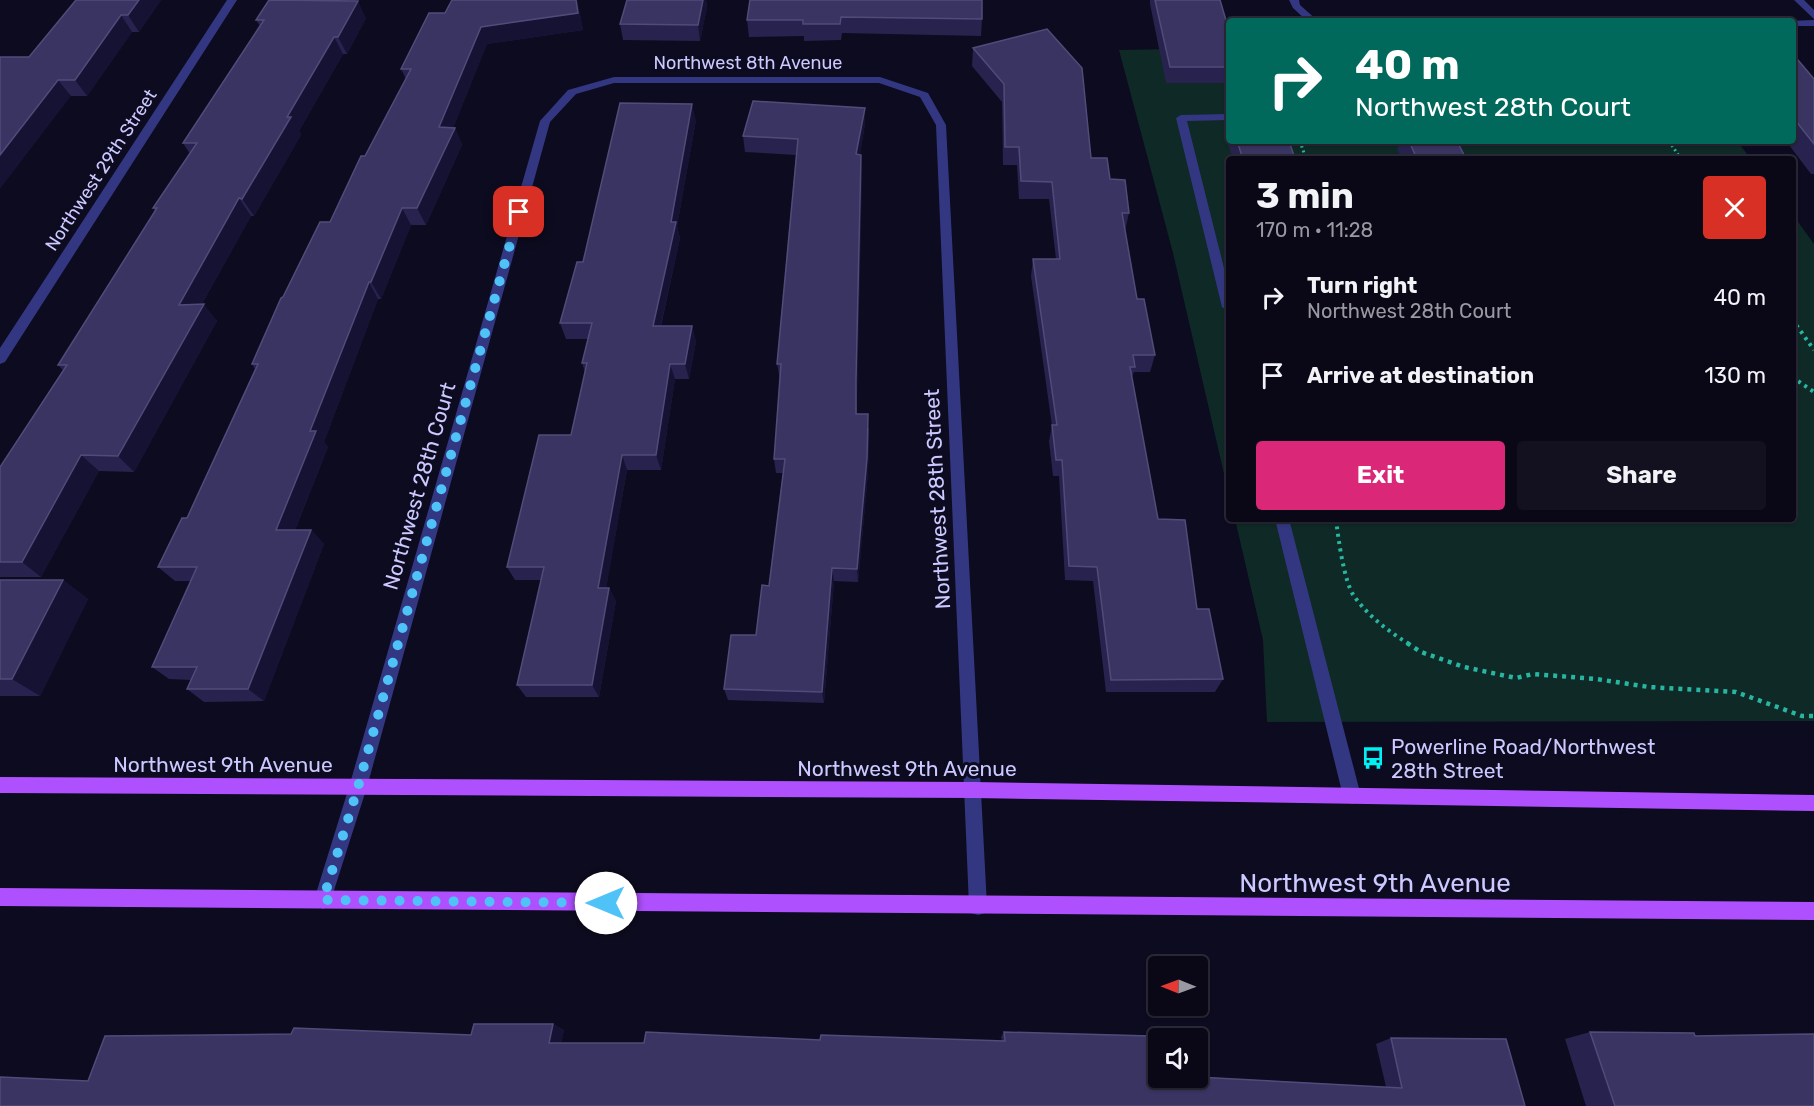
<!DOCTYPE html>
<html lang="en">
<head>
<meta charset="utf-8">
<style>
	body { margin:0; font-family:Rubik,sans-serif; background:#131120; color:#f1f3f6; height:100vh; display:flex; flex-direction:column; font-size:22px; white-space:nowrap }
	* { box-sizing:border-box; margin:0 }
	p { font-size:20px; color:#999aa1 }
	.icon { flex:none; width:33px; height:33px; fill:none; stroke:currentColor; stroke-width:2; stroke-linecap:round; stroke-linejoin:round }
	.map { position:relative; flex:1; overflow:hidden }
	.sheet { position:absolute; left:1226px; top:156px; width:570px; height:366px; display:flex; flex-direction:column; background:#0a0817; border-radius:6px; box-shadow:0 2px 4px #0004,0 0 0 2px #2a2936 }
	.sheet>* { flex:none }
	.hud { position:absolute; left:1226px; top:18px; width:570px; height:126px; border-radius:6px; box-shadow:0 2px 4px #0004,0 0 0 2px #2a2936; background:#00695c; color:#fff; overflow:hidden }
	.needle { width:39px; rotate:271deg }
	.buttons { position:absolute; left:1148px; top:956px; display:grid; gap:12px }
	.buttons a { display:grid; place-items:center; width:60px; height:60px; border-radius:6px; background:#0a0817; box-shadow:0 2px 4px #0004,0 0 0 2px #2a2936; font-size:30px }
	.pin { position:absolute; display:grid; place-items:center; width:51px; height:51px; color:#fff; margin:-26px; border-radius:12px; box-shadow:0 3px 9px #0006 }
	.me { position:absolute; width:66px; margin:-33px; rotate:270deg; stroke-linejoin:round; filter:drop-shadow(0 0 4px #0008) }
	.turn { display:flex; align-items:center; gap:21px; height:126px; padding:0 30px; font-size:27px }
	.turn .icon { width:78px; height:78px; stroke-width:2.5 }
	.turn b { display:block; font-size:42px; line-height:51px }
	.round { display:grid; place-items:center; flex:none; width:63px; height:63px; border-radius:6px; background:#131120 }
	.summary { display:flex; align-items:center; justify-content:space-between; height:102px; padding:0 30px }
	h1 { font-size:36px; font-weight:700; line-height:45px }
	.button { display:flex; gap:12px; margin-top:auto; padding:12px 30px }
	.button a { flex:1; height:69px; border-radius:6px; background:#db2777; color:#fff; font-size:24px; font-weight:700; line-height:69px; text-align:center }
	.button a+a { background:#131120; color:#f1f3f6 }
	ul { padding:0; list-style:none }
	li { display:flex; align-items:center; gap:18px; height:78px; padding:0 30px }
	li div { flex:1 }
	li b { display:block; font-size:22px }
	li em { font-style:normal }
	.map>svg:first-child { display:block }
	.green { fill:#0e2926 }
	.lines { fill:none; stroke-linecap:round; stroke-linejoin:round }
	.path-far2 { stroke:#27b6a1; stroke-width:3; stroke-dasharray:2 3; stroke-linecap:butt }
	.path-far1 { stroke:#27b6a1; stroke-width:4; stroke-dasharray:3 4.5; stroke-linecap:butt }
	.path { stroke:#27b6a1; stroke-width:4.5; stroke-dasharray:4 5; stroke-linecap:butt }
	.minor { fill:#333781; fill-rule:evenodd }
	.major { fill:#af50ff; fill-rule:evenodd }
	.wall { fill:#27234e }
	.shaded-wall { fill:#151233 }
	.building { fill:#393461; stroke:#504c7a; stroke-width:1.5 }
	.route { stroke:#4fc3f7; stroke-width:10; stroke-dasharray:0 18 }
	.labels { text-anchor:middle; dominant-baseline:central; stroke-width:6; stroke-linejoin:round; paint-order:stroke }
	.far-street-label { font-size:18px; fill:#cbc9ff; stroke:#0d0b1f }
	.street-label { font-size:21px; fill:#cbc9ff; stroke:#0d0b1f }
	.poi-label { font-size:21px; fill:#cbc9ff; stroke:#0d0b1f; text-anchor:start }
	.near-street-label { font-size:26px; fill:#cbc9ff; stroke:#0d0b1f }
</style>
</head>
<body>
<div class="map">
<svg width="1814" height="1106" viewBox="0 0 1814 1106">
	<rect width="100%" height="100%" fill="#0d0b1f"/>
	<path class="green" d="M1228,48V141H1737L1751,159H1228V491L1173,253L1119,50Z
		M1793,215L1814,244V721L1267,722L1263,640L1235,519H1792Z"/>
	<g class="lines">
		<path class="path-far2" d="M1300,141L1306,159
			M1669,141L1681,159"/>
		<path class="path-far1" d="M1792,319L1814,350
			M1792,377L1814,392
			M1336,519C1338,537 1344,582 1354,596C1368,616 1388,631 1409,644"/>
		<path class="path" d="M1407,643L1421,652L1464,667L1516,678L1533,674L1596,679L1649,687L1736,692L1802,716H1814"/>
		<path class="minor" d="M227,0H237L5,362L0,364V348Z
			M1289,0H1299L1300,5L1318,21H1307L1293,8Z
			M1794,0H1804L1814,10V19Z
			M1814,20V26H1792V21H1788Z
			M614,77H880L928,93L946,125L987,906L985,913L978,915L971,913L969,906L936,125L920,97L879,83H614L576,94L550,122L367,787L329,906L323,909L317,906L314,900L349,787L540,121L568,90Z
			M1228,114V120L1187,121L1228,284V311L1222,307L1176,118L1181,115Z
			M1275,519H1289L1361,796L1358,802L1352,804L1346,802L1343,796Z"/>
		<path class="major" d="M0,777L974,782L1814,795V811L974,798L0,793Z
			M0,888L1814,902V920L0,906Z"/>
	</g>
	<path class="wall" d="M76,0H161L139,32H132L87,96H71L29,57Z
		M452,0H577L583,30L487,44L453,128H455L462,145L426,225H411L381,299H378L324,442L328,447L295,530H311L324,544L264,701L204,702L187,689L191,680L169,679L152,667L191,581H175L158,567L187,518L255,369L252,364L283,297L330,222L406,79L401,69L445,13Z
		M627,0H706L707,7L700,41L623,40L620,24Z
		M750,0L982,19L981,36L842,33L841,40L804,41V36L749,37L747,20Z
		M1150,0H1220L1228,27V83H1166L1150,4Z
		M366,18L347,54H343L299,131L301,135L254,216H251L202,304L217,321L134,472L99,471L41,577H0V467L63,370L58,365L155,211L153,208L190,154L183,143L260,26L256,20Z
		M973,48L1091,158L1110,179L1129,213L1125,231L1137,299L1155,355L1150,372H1134L1132,377L1158,519L1197,609L1223,679L1215,692H1106L1093,581L1065,580L1059,476H1053L1049,441L1052,426L1031,276L1033,259H1056L1049,199H1019L1017,165H1003L1002,102L972,66Z
		M1792,53L1814,79V174H1811L1786,141H1792Z
		M865,108V124L860,154L862,171L857,396V414L869,429L868,473L858,582L834,581L824,703L728,700L724,689L756,635L769,586L783,473H776L774,459L780,379L777,364L796,155L745,152L743,136Z
		M696,120L677,226L680,238L661,326H692L696,342L689,379H675L661,470H627L606,588H609L616,601L599,697H526L517,685L541,580H515L507,567L571,435L585,372L582,363L588,339H566L560,323L583,262Z
		M1229,141H1289L1295,159H1233L1228,144Z
		M1401,141H1457L1466,159H1402L1397,149Z
		M0,580H63L88,599L40,696H0Z
		M553,1024L564,1030L561,1043H644L820,1040L1002,1041L1001,1037L1004,1032L1153,1074L1386,1087L1376,1044L1391,1038L1525,1106L88,1081L471,1035Z
		M1590,1032L1695,1036L1814,1106H1586L1565,1039Z"/>
	<path class="shaded-wall" d="M139,0H161L139,32L128,15Z
		M576,0H577L583,30L487,44L446,145L439,127L481,27Z
		M703,0H706L707,7L700,41L698,25Z
		M358,1L366,18L347,54L338,37Z
		M121,15L132,32L87,96L75,80Z
		M334,37L343,54L299,131L301,135L254,216L242,199L287,117Z
		M58,80L71,96L0,189V155Z
		M692,104L696,120L677,226L680,238L657,342L653,326Z
		M865,108V124L857,171L856,154Z
		M455,128L462,145L426,225L417,208Z
		M861,155L862,171L857,396V429L856,380Z
		M239,198L251,216L192,322L179,305Z
		M402,208L411,225L381,299L371,282Z
		M369,282L378,299L324,442L328,447L289,544L276,530L310,431Z
		M204,304L217,321L134,472L118,456Z
		M692,326L696,342L689,379L685,364Z
		M670,364L675,379L661,470L656,455Z
		M868,414V473L858,582L857,569Z
		M81,455L99,471L41,577L22,562Z
		M622,455L627,470L604,601L598,588Z
		M311,530L324,544L264,701L248,689Z
		M832,568L834,581L824,703L822,692Z
		M63,580L88,599L40,696L12,679Z
		M609,588L616,601L599,697L592,685Z
		M553,1024L564,1030L560,1048L549,1043Z"/>
	<path class="building" d="M76,0H139L128,15H121L75,80H58L0,155V57H29Z
		M269,0L358,1L338,37H334L287,117H291L242,199L239,198L179,305L204,304L118,456L81,455L22,562H0V467L67,365H58L157,208H153L197,143H183L264,20H256Z
		M452,0H576L578,13L481,27L439,127L455,128L417,208H402L371,282H369L310,431H316L276,530H311L248,689H187L197,667H152L197,567H158L182,518H187L258,364H252L281,298L283,297L320,222H330L361,156H365L411,69H401L429,13H445Z
		M627,0H703L698,25L620,24Z
		M750,0H982V19L841,17L840,24H803V20H747Z
		M1155,0H1220L1228,27V67H1170Z
		M1047,29L1082,68L1091,158H1107L1110,179L1125,180L1129,213H1122L1137,299H1144L1155,355H1133L1135,367H1130L1158,519L1185,520L1197,609H1209L1223,679L1111,680L1097,567L1069,566L1062,460H1056L1052,425H1057L1033,259H1060L1052,182L1021,181L1019,147H1005L1004,84L973,48Z
		M1792,53L1814,79V144L1792,116Z
		M753,101L865,108L856,154L861,155L856,380V414H868L867,458L857,569L832,568L822,692L724,689L731,635H756L762,585L769,586L785,459H774L781,364H777L798,139L743,136Z
		M620,103L692,104L671,222H676L653,326H692L685,364H670L656,455H622L598,588H609L592,685H517L544,567H507L539,435H571L587,363H582L592,323H560L577,262H583Z
		M1237,141H1289L1295,159H1243Z
		M1409,141H1457L1466,159H1417Z
		M0,580H63L12,679H0Z
		M474,1024H553L549,1043H644L646,1032L820,1040L821,1035L1005,1041L1004,1032L1150,1036L1153,1074H1158V1077H1197L1402,1088L1391,1038L1506,1039L1525,1106H0V1077L88,1081L105,1036L291,1034L294,1028L471,1035Z
		M1590,1032L1694,1033L1695,1036L1814,1034V1106H1615Z"/>
	<g class="lines">
		<path class="route" d="M519,212L358,787L323,900L606,903"/>
	</g>
	<defs>
		<g id="bus-bare" transform="scale(1.8)"><path d="M-5-6H5V4H4V6H2V4H-2V6H-4V4H-5ZM-3.5-4V0h7V-4ZM-3.5 1.2v1.5H-2V1.2ZM2 1.2v1.5H3.5V1.2Z" fill="#00f1f4" stroke="#0d0b1f" stroke-width="2.5" paint-order="stroke"/></g>
	</defs>
	<g fill-rule="evenodd">
		<use href="#bus-bare" x="1373" y="758"/>
	</g>
	<g class="labels">
		<g class="far-street-label">
			<text x="748" y="63">Northwest 8th Avenue</text>
			<text transform="translate(101 170) rotate(-57)">Northwest 29th Street</text>
		</g>
		<g class="street-label">
			<text transform="translate(419 486) rotate(-74)">Northwest 28th Court</text>
			<text transform="translate(937 499) rotate(-93)">Northwest 28th Street</text>
			<text x="223" y="764">Northwest 9th Avenue</text>
			<text x="907" y="768">Northwest 9th Avenue</text>
		</g>
		<g class="poi-label">
			<text x="1391" y="746">Powerline Road/Northwest<tspan x="1391" dy="24">28th Street</tspan></text>
		</g>
		<g class="near-street-label">
			<text x="1375" y="883">Northwest 9th Avenue</text>
		</g>
	</g>
</svg>
<div class="buttons">
<a><svg class="needle" viewBox="-14 -14 28 28"><path d="M0-13l5 13h-10z" fill="#e53935"/><path d="M0 13l5-13h-10z" fill="#999aa1"/></svg></a>
<a><svg class="icon" aria-label="sound" viewBox="0 0 24 24"><path d="M4 9h4l5-4v14l-5-4H4zM17 9q2 3 0 6"/></svg></a>
</div>
<div class="pin" style="left:519px;top:212px;background:#d93025"><svg class="icon" aria-label="arrive" viewBox="0 0 24 24"><path d="M6 21V4h12l-3 4 3 4H6"/></svg></div>
<svg class="me" style="left:606px;top:903px" viewBox="-20 -20 40 40"><circle r="19" fill="#fff"/><path d="M0-13L10 11 0 6-10 11z" fill="#4fc3f7"/></svg>
<div class="hud">
<div class="turn"><svg class="icon" aria-label="right" viewBox="0 0 24 24"><path d="M7 20v-9h11M14 6l5 5-5 5"/></svg><div><b>40 m</b>Northwest 28th Court</div></div>
</div>
<section class="sheet">
<div class="summary"><div><h1>3 min</h1><p>170 m · 11:28</p></div><a class="round" style="background:#d93025;color:#fff"><svg class="icon" aria-label="close" viewBox="0 0 24 24"><path d="M6 6l12 12M18 6L6 18"/></svg></a></div>
<ul>
<li><svg class="icon" aria-label="right" viewBox="0 0 24 24"><path d="M7 20v-9h11M14 6l5 5-5 5"/></svg><div><b>Turn right</b><p>Northwest 28th Court</p></div><em>40 m</em></li>
<li><svg class="icon" aria-label="arrive" viewBox="0 0 24 24"><path d="M6 21V4h12l-3 4 3 4H6"/></svg><div><b>Arrive at destination</b></div><em>130 m</em></li>
</ul>
<div class="button"><a>Exit</a><a>Share</a></div>
</section>
</div>
</body>
</html>
